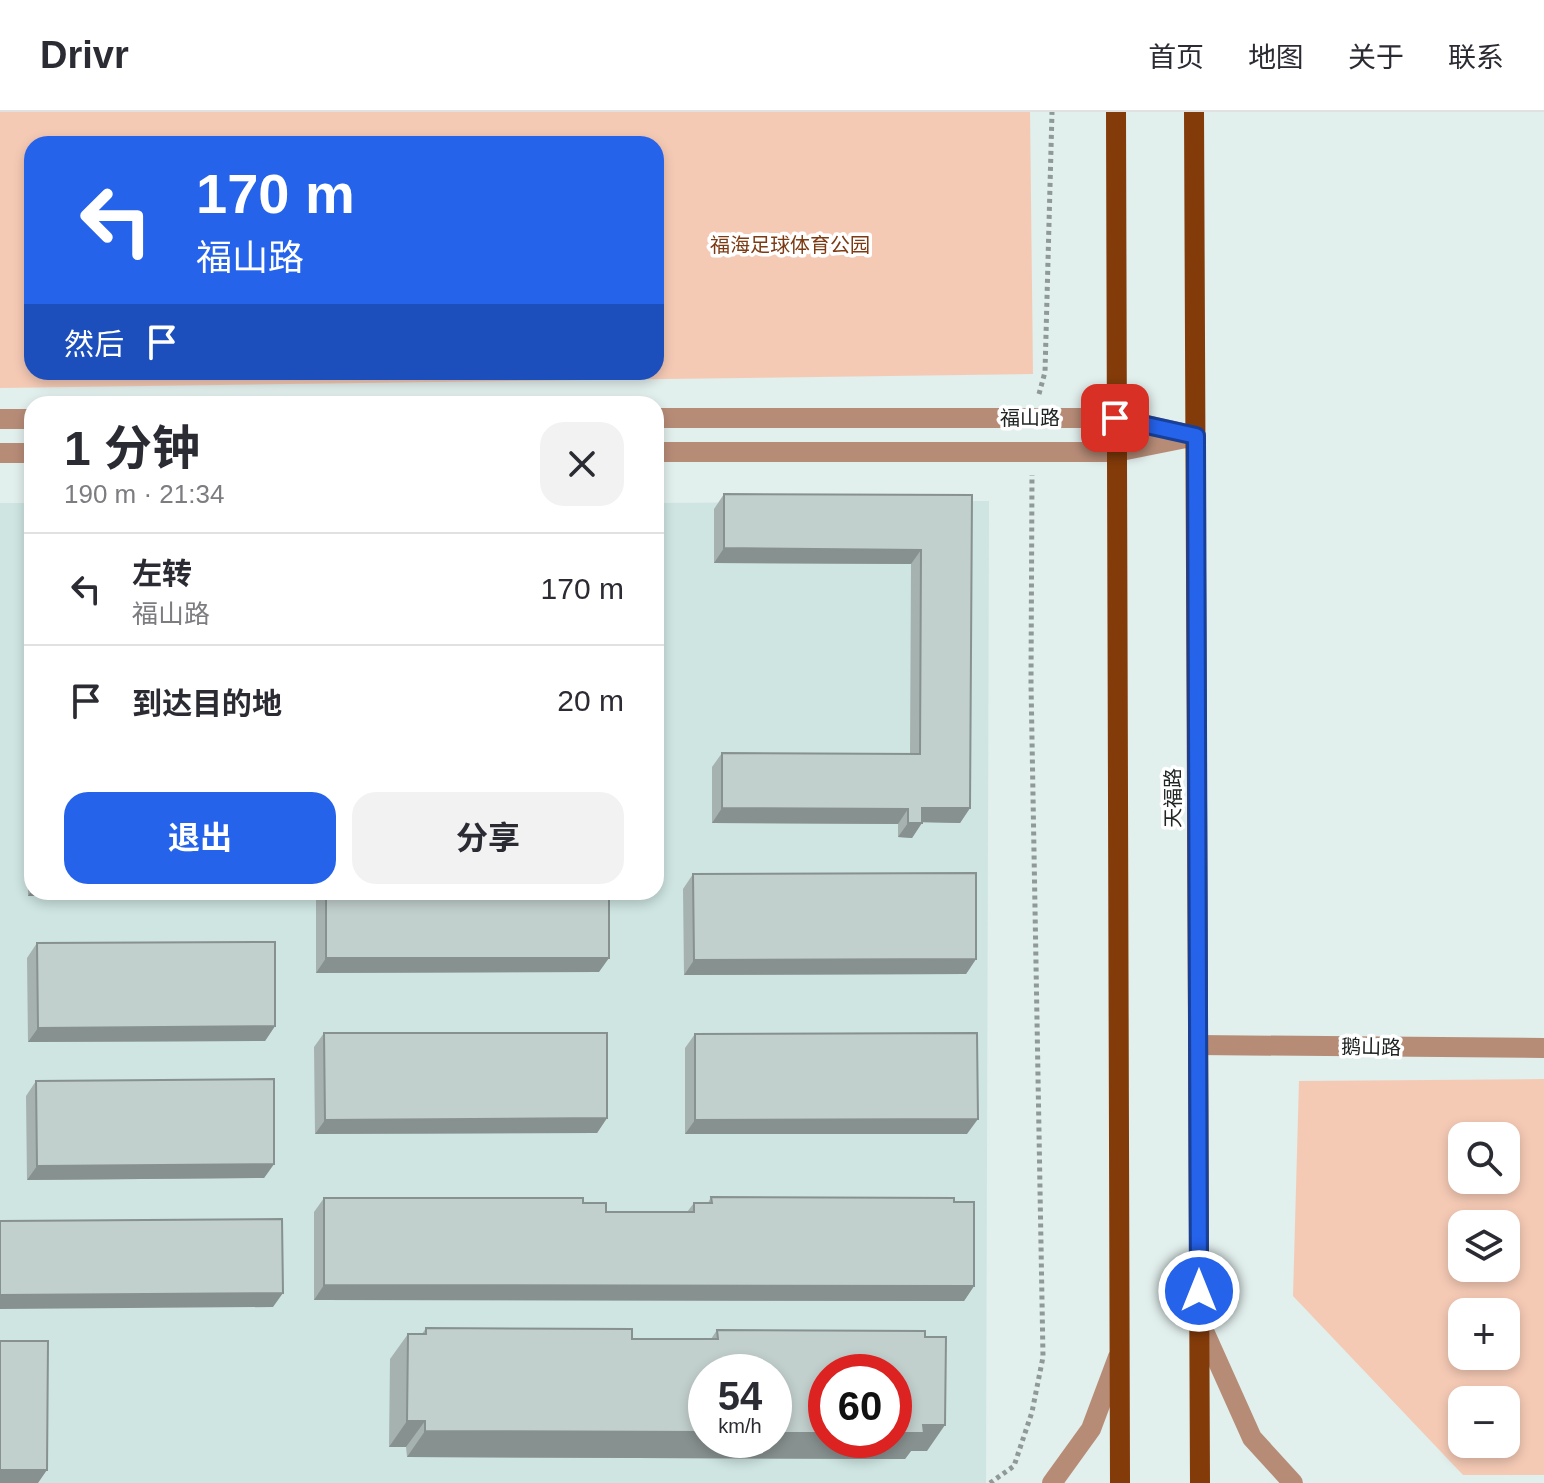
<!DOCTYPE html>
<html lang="zh">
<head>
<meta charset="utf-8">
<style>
	body { margin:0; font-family:Helvetica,"Noto Sans SC",sans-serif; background:#f2f2f3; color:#2b2b33; height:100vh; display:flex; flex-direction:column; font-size:30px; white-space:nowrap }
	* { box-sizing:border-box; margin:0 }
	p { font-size:26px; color:#7c7c81 }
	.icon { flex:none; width:44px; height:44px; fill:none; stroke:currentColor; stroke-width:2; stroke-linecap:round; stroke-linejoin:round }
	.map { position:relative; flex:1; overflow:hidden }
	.side { position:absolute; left:24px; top:284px; width:640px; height:504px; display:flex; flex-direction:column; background:#fff; border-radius:24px; box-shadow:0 4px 12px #0003 }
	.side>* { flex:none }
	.top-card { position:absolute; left:24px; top:24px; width:640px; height:244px; border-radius:24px; box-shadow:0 4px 12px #0003; background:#2563eb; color:#fff; overflow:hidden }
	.buttons { position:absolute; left:1448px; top:1010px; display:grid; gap:16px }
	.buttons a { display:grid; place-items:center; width:72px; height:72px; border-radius:16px; background:#fff; box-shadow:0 4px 12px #0003; font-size:40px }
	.speed { position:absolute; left:688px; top:1242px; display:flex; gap:16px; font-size:40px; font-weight:700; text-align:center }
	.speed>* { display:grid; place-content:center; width:104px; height:104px; border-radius:50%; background:#fff; box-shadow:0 4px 12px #0003; line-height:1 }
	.speed small { font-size:20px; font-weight:400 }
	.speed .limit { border:12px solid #d22; background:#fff; color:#111 }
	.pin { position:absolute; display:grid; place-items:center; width:68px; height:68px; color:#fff; margin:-34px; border-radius:16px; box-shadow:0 4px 12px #0006 }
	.me { position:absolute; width:88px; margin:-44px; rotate:0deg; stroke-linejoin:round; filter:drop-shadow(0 0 6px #0008) }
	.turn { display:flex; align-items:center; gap:28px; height:168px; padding:0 40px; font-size:36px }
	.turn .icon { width:104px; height:104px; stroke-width:2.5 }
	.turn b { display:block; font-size:56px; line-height:68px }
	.then { display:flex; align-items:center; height:76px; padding:0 40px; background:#0003; gap:16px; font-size:30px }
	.round { display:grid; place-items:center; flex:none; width:84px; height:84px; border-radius:24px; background:#f2f2f3 }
	.headline { display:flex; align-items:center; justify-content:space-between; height:136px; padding:0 40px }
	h1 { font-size:48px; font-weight:700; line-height:60px }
	.button { display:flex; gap:16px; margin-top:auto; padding:16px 40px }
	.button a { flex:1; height:92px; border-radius:24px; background:#2563eb; color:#fff; font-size:32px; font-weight:700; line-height:92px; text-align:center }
	.button a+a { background:#f2f2f3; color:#2b2b33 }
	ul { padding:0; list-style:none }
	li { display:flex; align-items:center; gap:24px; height:112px; padding:0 40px; border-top:2px solid #e1e1e2 }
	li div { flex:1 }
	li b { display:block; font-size:30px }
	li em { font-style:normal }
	header { display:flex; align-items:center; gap:48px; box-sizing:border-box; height:112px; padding:0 40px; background:#fff; border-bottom:2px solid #e1e1e2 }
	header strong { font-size:38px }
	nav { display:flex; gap:44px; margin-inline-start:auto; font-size:28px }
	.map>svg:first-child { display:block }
	.built { fill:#cee5e2; fill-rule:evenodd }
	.green { fill:#f5cab5; fill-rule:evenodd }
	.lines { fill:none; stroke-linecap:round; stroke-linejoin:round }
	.path { stroke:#8f9998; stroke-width:5; stroke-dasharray:4 4; stroke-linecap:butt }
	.minor { stroke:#b78c77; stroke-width:20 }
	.major { stroke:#833b09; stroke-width:20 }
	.wall { fill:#a6b2b0 }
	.shaded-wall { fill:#879190 }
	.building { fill:#c1cfcd; stroke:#879190; stroke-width:2 }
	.route-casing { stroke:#184099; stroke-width:20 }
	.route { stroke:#2563eb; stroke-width:14 }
	.labels { text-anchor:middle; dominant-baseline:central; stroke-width:7; stroke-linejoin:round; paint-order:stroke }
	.park-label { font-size:20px; fill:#7d3b13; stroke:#fff }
	.street-label { font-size:20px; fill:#202524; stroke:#fff }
</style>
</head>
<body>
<header>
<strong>Drivr</strong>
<nav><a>首页</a><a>地图</a><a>关于</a><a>联系</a></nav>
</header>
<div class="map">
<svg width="1544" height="1371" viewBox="0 0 1544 1371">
	<rect width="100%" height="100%" fill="#e1efed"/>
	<path class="built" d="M989,389L986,1371H0V391H32V780H656V391ZM706,1260H774V1328H706ZM826,1260H894V1328H826Z"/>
	<path class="green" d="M0,0H1030L1033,262L0,276ZM32,32H656V260H32Z
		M1544,967V1363H1463L1293,1184L1299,969ZM1506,1024V1068H1462V1024ZM1506,1112V1156H1462V1112ZM1506,1200V1244H1462V1200ZM1462,1288H1506V1332H1462Z"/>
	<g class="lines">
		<path class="path" d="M1039,282L1045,260L1052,0
			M990,1371L1014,1354L1032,1300L1043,1245L1031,571L1032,363"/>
		<path class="minor" d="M656,306H1115L1196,324
			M0,307H32
			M656,340H1116L1186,326
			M0,341H32
			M1198,933L1544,936
			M1200,1210L1252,1326L1293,1371
			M1052,1371L1091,1317L1118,1245"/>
		<path class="major" d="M1116,0L1120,1371
			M1194,0L1200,1371"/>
	</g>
	<path class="wall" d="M724,382L972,383L970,696L960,711L922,710L912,726L898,725V712L712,711V655L722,641L910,642L911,452L714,451V397Z
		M32,387V444H25V397Z
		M32,546V635H28V552Z
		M32,693V780L265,783L28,784L27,700Z
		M693,762L976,847L966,862L684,863L683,777Z
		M316,780H609L599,860L316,861Z
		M37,831L275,914L265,929L28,930L27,846Z
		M324,921L607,1006L597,1021L315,1022L314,935Z
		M695,922L967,1022H685V936Z
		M36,969L274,1052L264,1066L27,1068L26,984Z
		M711,1085L954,1090L974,1174L964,1189L314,1188V1100L324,1086L583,1091L606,1100H687L694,1091H708Z
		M426,1216L632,1227H711L717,1218L927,1339H911L905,1347L407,1345L406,1335H389L390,1247L408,1222H422Z"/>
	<path class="shaded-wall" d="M32,433V444H25Z
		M724,436L921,438L911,452L714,451Z
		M722,696L908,697L898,712L712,711Z
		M922,696H970L960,711L912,710Z
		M908,711H922L912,726L898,725Z
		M32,778V780H267L265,783L28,784Z
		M326,846H609L599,860L316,861Z
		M976,847L966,862L684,863L694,848Z
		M275,914L265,929L28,930L38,916Z
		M607,1006L597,1021L315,1022L325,1008Z
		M978,1007L967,1022H685L695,1008Z
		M274,1052L264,1066L27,1068L37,1054Z
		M324,1173L974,1174L964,1189L314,1188Z
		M283,1181L273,1195L0,1197V1183Z
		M407,1309H425L406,1335H389Z
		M923,1313H945L927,1339H911L905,1347L407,1345L425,1319L706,1320V1328H774V1321H826V1328H894V1321Z
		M0,1358H47L38,1371H0Z"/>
	<path class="building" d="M724,382L972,383L970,696H922V711H908V697L722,696V641L920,642L921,438L724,436Z
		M976,761V847L694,848L693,762Z
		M326,780H609V846H326Z
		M275,830V914L38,916L37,831Z
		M324,921H607V1006L325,1008Z
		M977,921L978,1007L695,1008V922Z
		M274,967V1052L37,1054L36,969Z
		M711,1085L954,1086V1090H974V1174L324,1173V1086H583V1091H606V1100H694V1091H712Z
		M282,1107L283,1181L0,1183V1109Z
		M426,1216L632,1217V1227H718L717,1218L925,1219V1225H946L945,1313H923L924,1321H894V1260H826V1321H774V1260H706V1320L425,1319V1309H407L408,1222H426Z
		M0,1229H48L47,1358H0Z"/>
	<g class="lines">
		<g class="route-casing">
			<path id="route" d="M1115,306L1196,324L1199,1179"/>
		</g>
		<use href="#route" class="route"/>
	</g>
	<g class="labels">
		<g class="park-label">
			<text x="790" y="133">福海足球体育公园</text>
		</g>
		<g class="street-label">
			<text x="1030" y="306">福山路</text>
			<text transform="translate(1173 686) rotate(-90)">天福路</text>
			<text transform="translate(1371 935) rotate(1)">鹅山路</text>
		</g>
	</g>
</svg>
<div class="buttons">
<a><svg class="icon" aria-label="search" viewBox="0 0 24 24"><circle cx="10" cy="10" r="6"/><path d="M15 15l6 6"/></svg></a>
<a><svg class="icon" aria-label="layers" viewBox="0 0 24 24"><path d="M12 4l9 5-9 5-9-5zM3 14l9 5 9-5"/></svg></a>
<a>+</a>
<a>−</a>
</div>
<div class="speed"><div>54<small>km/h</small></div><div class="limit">60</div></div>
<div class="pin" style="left:1115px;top:306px;background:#d93025"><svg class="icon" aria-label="arrive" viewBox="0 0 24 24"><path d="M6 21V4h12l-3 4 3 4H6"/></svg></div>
<svg class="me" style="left:1199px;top:1179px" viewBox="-20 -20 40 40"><circle r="17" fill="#2563eb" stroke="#fff" stroke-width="3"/><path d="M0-11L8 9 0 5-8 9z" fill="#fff"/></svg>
<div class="top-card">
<div class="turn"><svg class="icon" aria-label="left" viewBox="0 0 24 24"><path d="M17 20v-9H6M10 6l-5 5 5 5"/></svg><div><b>170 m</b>福山路</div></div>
<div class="then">然后<svg class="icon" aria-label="arrive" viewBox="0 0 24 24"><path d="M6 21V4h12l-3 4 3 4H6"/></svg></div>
</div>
<section class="side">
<div class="headline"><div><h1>1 分钟</h1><p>190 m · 21:34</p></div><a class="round"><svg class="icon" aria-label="close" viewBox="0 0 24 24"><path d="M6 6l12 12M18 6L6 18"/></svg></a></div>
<ul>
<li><svg class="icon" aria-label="left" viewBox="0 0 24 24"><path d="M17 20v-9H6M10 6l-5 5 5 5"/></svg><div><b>左转</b><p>福山路</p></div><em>170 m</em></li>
<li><svg class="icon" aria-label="arrive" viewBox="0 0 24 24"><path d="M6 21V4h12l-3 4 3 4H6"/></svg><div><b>到达目的地</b></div><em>20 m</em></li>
</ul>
<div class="button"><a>退出</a><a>分享</a></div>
</section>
</div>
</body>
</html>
